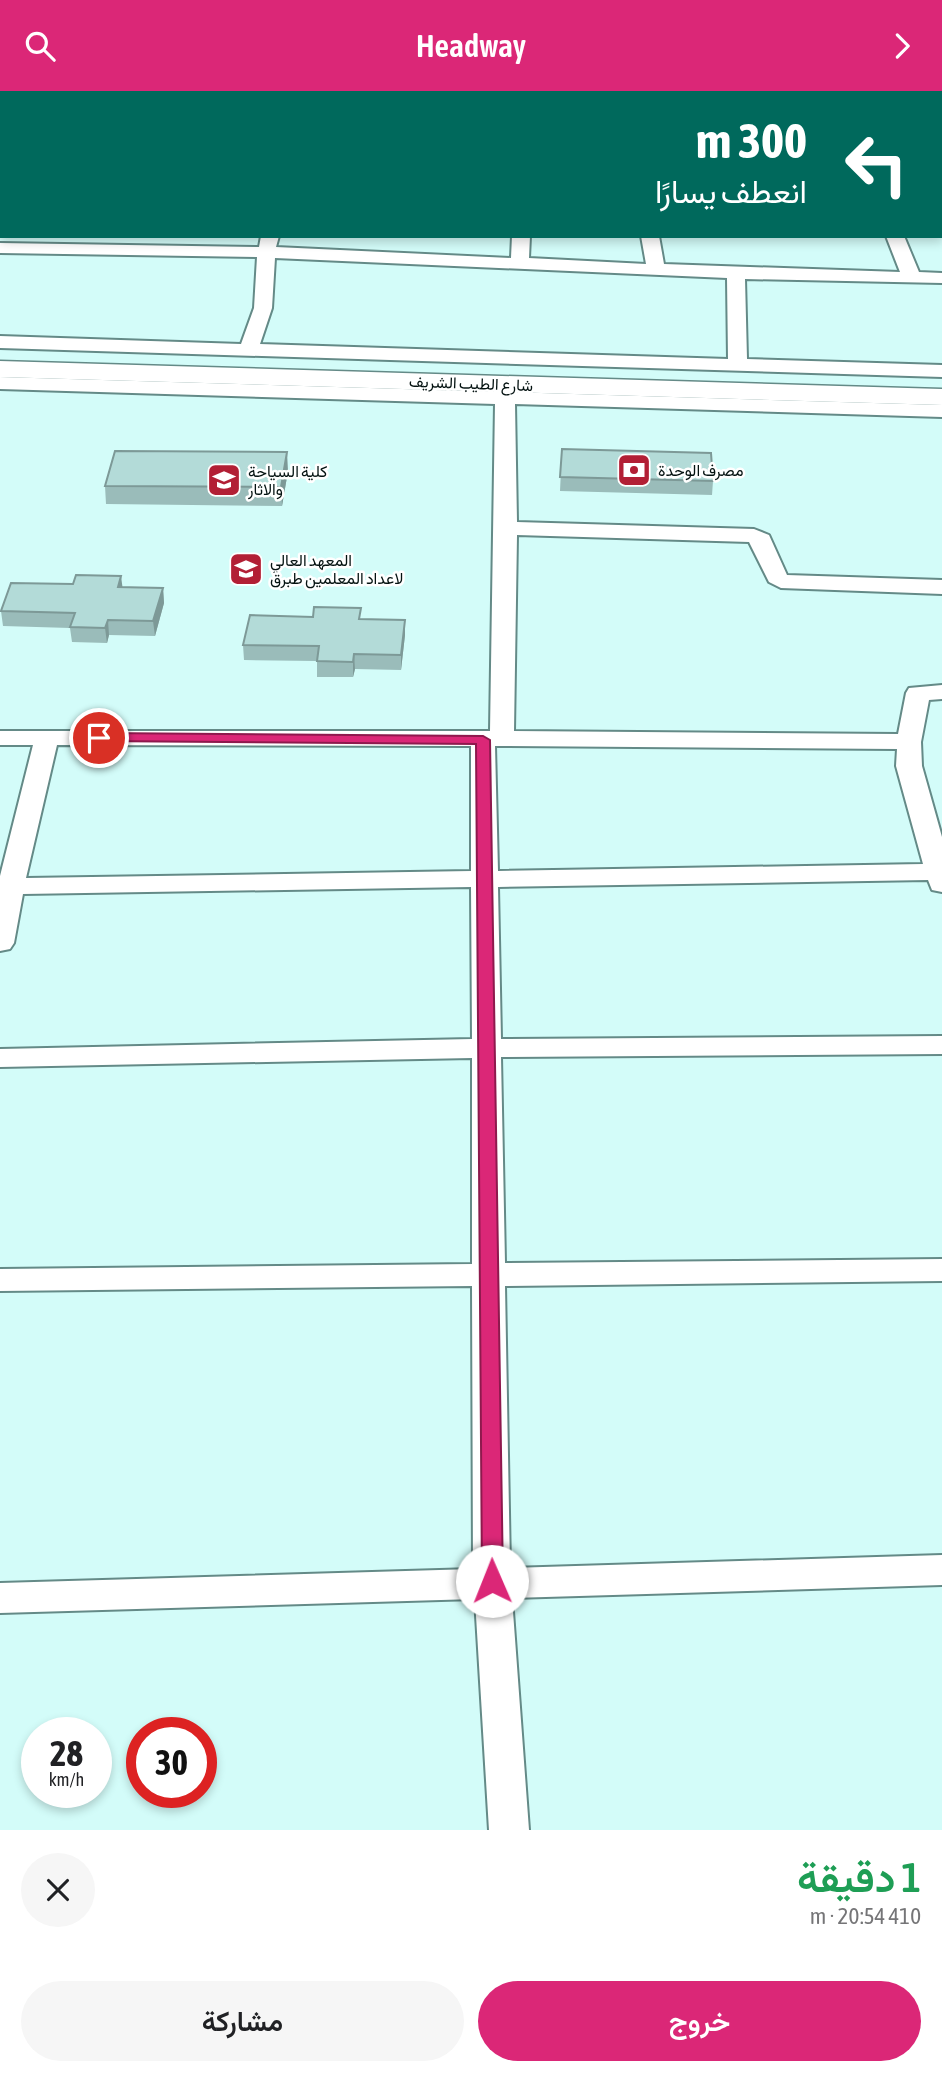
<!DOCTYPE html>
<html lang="ar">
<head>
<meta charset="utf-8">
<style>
	body { margin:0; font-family:"Asap Condensed",Vazirmatn,sans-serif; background:#f6f6f6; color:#202124; direction:rtl; height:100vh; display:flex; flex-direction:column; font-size:26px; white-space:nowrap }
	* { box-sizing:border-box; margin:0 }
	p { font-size:23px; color:#757577 }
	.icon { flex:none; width:38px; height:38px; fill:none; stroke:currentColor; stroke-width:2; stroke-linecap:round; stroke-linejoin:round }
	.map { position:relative; height:1739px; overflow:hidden; direction:ltr }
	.panel { display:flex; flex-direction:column; background:#fff; flex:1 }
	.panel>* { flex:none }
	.top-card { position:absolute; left:0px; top:0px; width:943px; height:147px; box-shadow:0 4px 10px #0003; direction:rtl; background:#00695c; color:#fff; overflow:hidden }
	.speed { position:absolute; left:21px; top:1626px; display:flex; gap:14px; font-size:35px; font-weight:700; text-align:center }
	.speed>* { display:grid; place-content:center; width:91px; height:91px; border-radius:50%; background:#fff; box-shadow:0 4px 10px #0003; line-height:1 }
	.speed small { font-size:18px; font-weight:400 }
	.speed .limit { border:10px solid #d22; background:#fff; color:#111 }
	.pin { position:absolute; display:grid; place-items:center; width:60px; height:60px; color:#fff; margin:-30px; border:4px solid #fff; border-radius:50%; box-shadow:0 2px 7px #0007 }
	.me { position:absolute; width:77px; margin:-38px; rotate:359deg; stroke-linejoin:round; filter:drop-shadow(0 0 5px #0008) }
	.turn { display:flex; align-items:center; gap:24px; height:147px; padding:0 21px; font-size:32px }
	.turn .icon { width:91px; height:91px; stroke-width:2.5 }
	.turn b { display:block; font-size:49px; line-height:60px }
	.round { display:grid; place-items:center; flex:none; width:74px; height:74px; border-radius:37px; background:#f6f6f6 }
	.headline { display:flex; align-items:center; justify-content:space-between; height:119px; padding:0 21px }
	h1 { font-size:42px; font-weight:600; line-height:52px; color:#1e9e55 }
	.cta { display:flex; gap:14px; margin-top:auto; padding:14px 21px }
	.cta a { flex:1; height:80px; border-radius:42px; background:#db2777; color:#fff; font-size:28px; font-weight:600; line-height:80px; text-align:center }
	.cta a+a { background:#f6f6f6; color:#202124 }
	header { display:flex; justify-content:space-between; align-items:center; height:91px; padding:0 21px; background:#db2777; color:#fff; font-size:32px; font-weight:600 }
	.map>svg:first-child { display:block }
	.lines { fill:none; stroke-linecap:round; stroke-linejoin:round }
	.minor-casing { stroke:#648a87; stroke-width:4 }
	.major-casing { stroke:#648a87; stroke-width:3 }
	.minor { fill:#fff; fill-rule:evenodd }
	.major { fill:#fff; fill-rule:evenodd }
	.wall { fill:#9abcba }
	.shaded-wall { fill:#7d9997 }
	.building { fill:#b3dbd8; stroke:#7d9997; stroke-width:2 }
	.route { fill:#db2777; stroke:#8e194d; stroke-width:2 }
	.labels { text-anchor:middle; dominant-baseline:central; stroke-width:5; stroke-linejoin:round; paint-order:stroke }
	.far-street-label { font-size:16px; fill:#041211; stroke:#fff }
	.far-poi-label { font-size:16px; fill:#041211; stroke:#fff; text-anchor:start }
</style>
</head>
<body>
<header><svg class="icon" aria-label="forward" viewBox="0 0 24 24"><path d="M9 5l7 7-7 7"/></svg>Headway<svg class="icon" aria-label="search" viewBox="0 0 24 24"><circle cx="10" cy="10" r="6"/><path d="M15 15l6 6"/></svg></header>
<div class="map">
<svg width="942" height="1739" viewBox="0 0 942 1739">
	<rect width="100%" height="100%" fill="#d3fcf9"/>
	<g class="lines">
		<g class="minor-casing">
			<path id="minor" d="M176,0H192L175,2Z
				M280,0H296V2H280Z
				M387,0H403V2H387Z
				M544,0H560V2H544Z
				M910,0H926L927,2H911Z
				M2,56V67L0,68V57Z
				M261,145H279L276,156L511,167L512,145H530L529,167L646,173L641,145H659L664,173L900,181L886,145H904L919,181L942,182V192L745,188L747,268L942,274V286L0,257V245L241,253L254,217L257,166L0,162V152L259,156ZM275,167L727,187L728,268L260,253L272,217Z
				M0,286L942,314V326L515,313L517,431L754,438L769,444L787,484L942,489V503L781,497L769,491L749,451L517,444L514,640L898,643L906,602L909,597L942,594V608L929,609L921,651L922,675L942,746V801L932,799L928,789L498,796L501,948L942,945V963L501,966L505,1172L942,1168V1190L505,1195L510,1477L942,1464V1494L512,1507L529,1739H489L475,1508L0,1522V1492L473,1478L472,1195L0,1200V1178L472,1173V967L0,976V958L472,948L471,796L23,803L14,852L10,858L0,860V785L33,654H0V640H490L495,313L0,298ZM57,654L471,655V780L26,787ZM495,655L897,658L896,675L923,773L498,780Z"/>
		</g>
		<g class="major-casing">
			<path id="major" d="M0,270L942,298V314L0,286Z"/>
		</g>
		<use href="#minor" class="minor"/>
		<use href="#major" class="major"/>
	</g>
	<path class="wall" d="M562,358L713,390L712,404L560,400Z
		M288,380L282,415L106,413L105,395Z
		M122,496L163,497L164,512L155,545L109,544L107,552L72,551L70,537L3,535L1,520Z
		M313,526L361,528L405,529V544L401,579L355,578L353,586H317V570L244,569L243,554Z"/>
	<path class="shaded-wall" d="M287,361L288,380L282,415L281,396Z
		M121,485L123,500L118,496Z
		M163,497L164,512L155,545L153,530Z
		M108,529L109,544L107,552L105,537Z
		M405,529V544L401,579V564Z
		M354,563L355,578L353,586V571Z"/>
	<path class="building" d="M562,358L711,362L713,390L560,386Z
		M115,360L287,361L281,396L105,395Z
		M76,484L121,485L118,496L163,497L153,530L108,529L105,537L70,536L75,522L1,520L11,492L73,493Z
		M314,516L361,517L359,528L405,529L401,564L354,563L353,571L317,570L319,555L243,554L250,524L313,526Z"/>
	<path class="route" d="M99,642L483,645L490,649L503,1490L500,1496L492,1499L485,1496L482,1490L476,653L94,650L92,647Z"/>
	<defs>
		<g id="bank-square" transform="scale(1.75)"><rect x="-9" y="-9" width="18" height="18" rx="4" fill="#b21f35" stroke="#fff"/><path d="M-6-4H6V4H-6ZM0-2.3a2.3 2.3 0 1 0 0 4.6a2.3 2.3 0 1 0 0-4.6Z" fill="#fff"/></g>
		<g id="university-square" transform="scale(1.75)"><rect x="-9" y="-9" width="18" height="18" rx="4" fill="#b21f35" stroke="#fff"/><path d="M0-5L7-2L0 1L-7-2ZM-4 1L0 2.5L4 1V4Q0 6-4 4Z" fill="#fff"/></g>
	</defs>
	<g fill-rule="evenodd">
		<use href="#bank-square" x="634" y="379"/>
		<use href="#university-square" x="224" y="389"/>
		<use href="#university-square" x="246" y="478"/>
	</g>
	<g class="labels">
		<g class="far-street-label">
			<text transform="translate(471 292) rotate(2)">شارع الطيب الشريف</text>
		</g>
		<g class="far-poi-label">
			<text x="658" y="379">مصرف الوحدة</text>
			<text x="248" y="380">كلية السياحة<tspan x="248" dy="18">والاثار</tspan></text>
			<text x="270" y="469">المعهد العالي<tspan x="270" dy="18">لاعداد المعلمين طبرق</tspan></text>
		</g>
	</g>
</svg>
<div class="speed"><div>28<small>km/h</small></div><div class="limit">30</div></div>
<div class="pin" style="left:99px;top:647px;background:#d93025"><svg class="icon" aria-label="arrive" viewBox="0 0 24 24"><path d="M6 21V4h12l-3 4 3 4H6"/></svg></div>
<svg class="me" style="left:492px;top:1490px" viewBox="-20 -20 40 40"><circle r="19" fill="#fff"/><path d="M0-13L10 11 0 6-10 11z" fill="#db2777"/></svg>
<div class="top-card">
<div class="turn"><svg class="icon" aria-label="left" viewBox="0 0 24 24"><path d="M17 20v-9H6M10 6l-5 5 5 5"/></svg><div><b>300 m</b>انعطف يسارًا</div></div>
</div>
</div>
<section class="panel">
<div class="headline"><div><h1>1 دقيقة</h1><p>410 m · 20:54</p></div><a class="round"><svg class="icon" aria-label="close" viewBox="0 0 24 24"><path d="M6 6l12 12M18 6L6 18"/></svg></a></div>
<div class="cta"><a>خروج</a><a>مشاركة</a></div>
</section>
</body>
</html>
